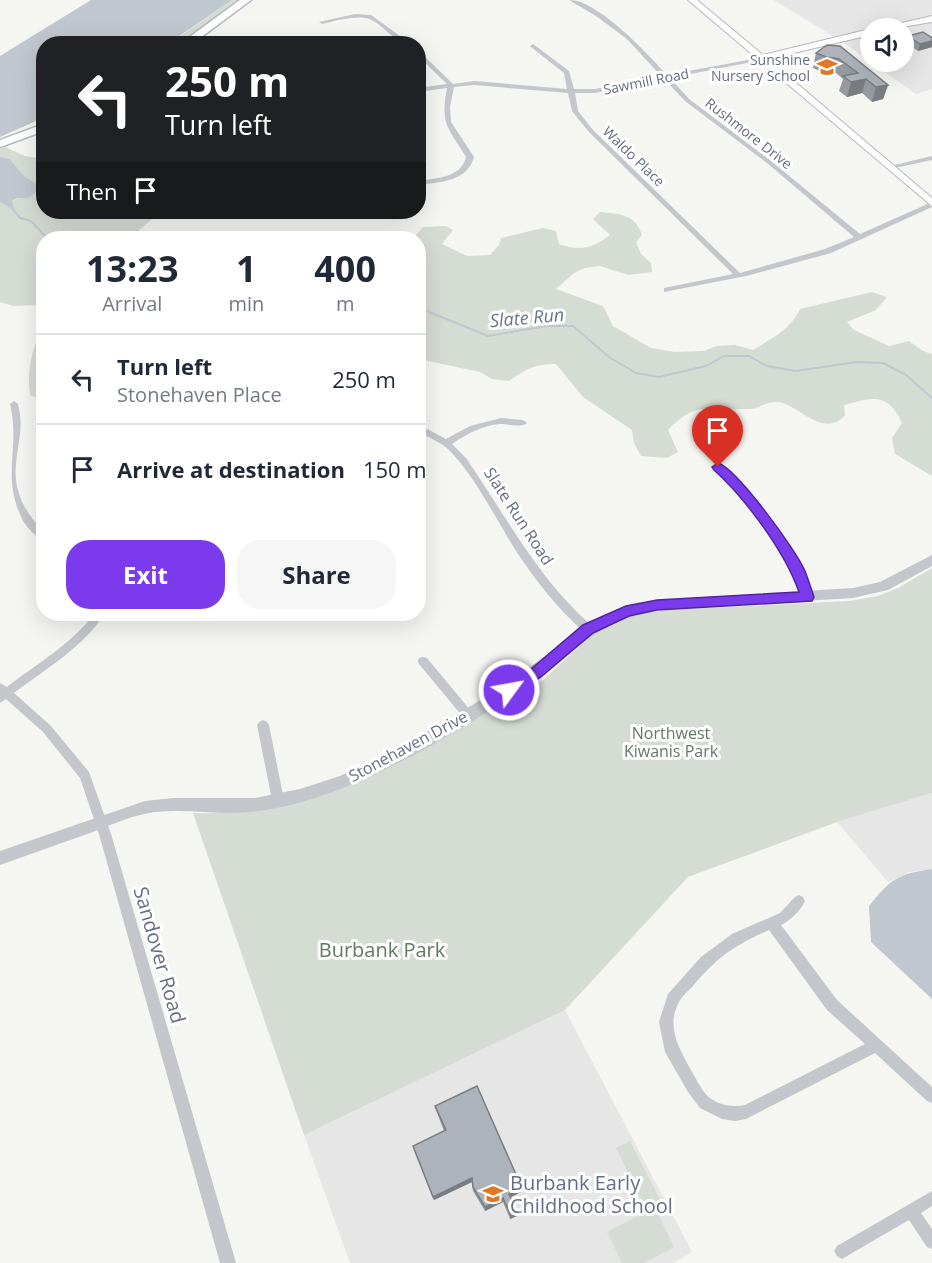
<!DOCTYPE html>
<html lang="en">
<head>
<meta charset="utf-8">
<style>
	body { margin:0; font-family:"Open Sans",sans-serif; background:#f6f6f7; color:#1f2937; height:100vh; display:flex; flex-direction:column; font-size:22px; white-space:nowrap }
	* { box-sizing:border-box; margin:0 }
	p { font-size:20px; color:#747a83 }
	.icon { flex:none; width:33px; height:33px; fill:none; stroke:currentColor; stroke-width:2; stroke-linecap:round; stroke-linejoin:round }
	.map { position:relative; flex:1; overflow:hidden }
	.details { position:absolute; left:36px; top:231px; width:390px; height:390px; display:flex; flex-direction:column; background:#fff; border-radius:24px; box-shadow:0 6px 24px #0002 }
	.details>* { flex:none }
	.guide { position:absolute; left:36px; top:36px; width:390px; height:183px; border-radius:24px; box-shadow:0 6px 24px #0002; background:#202124; color:#fff; overflow:hidden }
	.controls { position:absolute; left:860px; top:18px; display:grid; gap:12px }
	.controls a { display:grid; place-items:center; width:54px; height:54px; border-radius:50%; background:#fff; box-shadow:0 6px 24px #0002; font-size:30px }
	.pin { position:absolute; display:grid; place-items:center; width:51px; height:51px; color:#fff; margin:-62px -26px; border-radius:50% 50% 50% 0; rotate:-45deg; box-shadow:0 0 6px #0007 }
	.pin .icon { rotate:45deg }
	.me { position:absolute; width:66px; margin:-33px; rotate:58deg; stroke-linejoin:round; filter:drop-shadow(0 0 4px #0008) }
	.turn { display:flex; align-items:center; gap:21px; height:126px; padding:0 30px; font-size:27px }
	.turn .icon { width:78px; height:78px; stroke-width:2.5 }
	.turn b { display:block; font-size:42px; line-height:51px }
	.then { display:flex; align-items:center; height:57px; padding:0 30px; background:#0003; gap:12px; font-size:22px }
	.eta { display:flex; justify-content:space-evenly; align-items:center; height:102px; text-align:center }
	.eta b { font-size:36px; font-weight:700; line-height:42px }
	.cta { display:flex; gap:12px; margin-top:auto; padding:12px 30px }
	.cta a { flex:1; height:69px; border-radius:24px; background:#7c3aed; color:#fff; font-size:24px; font-weight:700; line-height:69px; text-align:center }
	.cta a+a { background:#f6f6f7; color:#1f2937 }
	ul { padding:0; list-style:none }
	li { display:flex; align-items:center; gap:18px; height:90px; padding:0 30px; border-top:2px solid #e0e1e3 }
	li div { flex:1 }
	li b { display:block; font-size:22px }
	li em { font-style:normal }
	.map>svg:first-child { display:block }
	.built { fill:#e5e6e5; fill-rule:evenodd }
	.green { fill:#d5dcd3 }
	.water { fill:#c0c7ce }
	.lines { fill:none; stroke-linecap:round; stroke-linejoin:round }
	.stream { stroke:#c0c7ce; stroke-width:2 }
	.secondary-casing { stroke:#b5b8be; stroke-width:2 }
	.primary-casing { stroke:#b6b9be; stroke-width:3 }
	.minor { fill:#c3c6ca; fill-rule:evenodd }
	.tertiary { fill:#c3c6ca; fill-rule:evenodd }
	.secondary { fill:#fff; fill-rule:evenodd }
	.primary { fill:#fff; fill-rule:evenodd }
	.wall { fill:#959aa0 }
	.shaded-wall { fill:#797d82 }
	.building { fill:#adb3ba; stroke:#797d82; stroke-width:1.5 }
	.route { fill:#7c3aed; stroke:#51269a; stroke-width:1.5 }
	.labels { text-anchor:middle; dominant-baseline:central; stroke-width:6; stroke-linejoin:round; paint-order:stroke }
	.far-poi-label { font-size:14px; fill:#646f83; stroke:#fff; text-anchor:end }
	.far-street-label { font-size:14px; fill:#646f83; stroke:#fff }
	.street-label { font-size:16px; fill:#646f83; stroke:#fff }
	.park-label { font-size:16px; fill:#637a63; stroke:#fff }
	.water-label { font-size:18px; font-style:italic; fill:#647787; stroke:#fff }
	.near-park-label { font-size:20px; fill:#637a63; stroke:#fff }
	.near-street-label { font-size:20px; fill:#646f83; stroke:#fff }
	.near-poi-label { font-size:20px; fill:#646f83; stroke:#fff; text-anchor:start }
</style>
</head>
<body>
<div class="map">
<svg width="932" height="1263" viewBox="0 0 932 1263">
	<rect width="100%" height="100%" fill="#f5f6f2"/>
	<path class="built" d="M774,0H932V89L916,94L841,41ZM870,28H903V62H870Z
		M932,793V869L909,872L888,882L837,822Z
		M565,1010L692,1252L673,1263H350L304,1135Z"/>
	<path class="green" d="M232,0H242L180,43L169,44Z
		M5,147L25,156L43,159L44,212H155L152,219L130,238H44L43,313L37,305L13,306L0,302V202L14,210L11,202L18,198H28L37,184L24,176L10,159L0,157V149Z
		M600,212C620,214 635,214 642,235L636,242L641,254L651,263L652,272L628,275L600,266L585,268L574,273L556,289L603,306L613,326L651,348L675,352L704,351L717,346L735,345L753,350C771,339 791,329 800,309L872,292L887,297L876,310L847,322L854,330L889,346L909,341L923,351L932,354V476L895,454L892,438L902,423C887,391 872,398 844,405L845,415C824,440 796,403 778,402C767,401 760,408 751,409C716,410 696,399 668,430L678,452L667,458L641,456L634,443L632,430L583,397L556,364C533,364 527,369 509,381L492,379L480,372L419,359L418,238H349L372,236L414,237L423,227L446,226L453,230L442,244L467,256L490,255L499,245L501,238L543,228L556,231L559,244C580,251 592,249 610,235L593,219Z
		M43,323V401L30,395C26,368 33,349 43,323Z
		M932,568V793L837,822L688,877L565,1010L304,1135L193,813C254,815 310,803 366,779L543,680L587,639L602,628L633,614L668,610L849,601L878,596L898,588Z
		M630,1141L665,1209L658,1214L674,1247L644,1263H622L607,1232L647,1211L616,1148Z"/>
	<path class="water" d="M91,0H232L169,43L44,44L43,118L0,137V56Z
		M0,157L10,159L24,176L37,184L39,190L28,198H17L12,201L15,211L0,202Z
		M932,869V999L871,942L869,906C891,879 897,874 932,869Z"/>
	<g class="lines">
		<path class="stream" d="M13,210L20,218L31,221L47,238
			M418,305L429,312L488,336L547,326H573L609,357L636,373L659,377L706,366L724,356H749L767,366L796,371L856,362L883,363L906,375L932,398"/>
		<g class="secondary-casing">
			<path id="secondary" d="M688,0H697L763,55L870,29V35L768,59L932,198V206Z
				M932,16V22L895,28H880Z"/>
		</g>
		<g class="primary-casing">
			<path id="primary" d="M240,0H251L192,44H180Z
				M44,124V131L0,147V140Z"/>
		</g>
		<path class="minor" d="M569,0C598,0 648,54 667,75L764,57V59L762,60L670,78L689,99L771,161L860,234L932,202V207L831,253L746,276L664,292V288L733,274L589,132L572,111L568,93L474,85L454,87L450,107L451,122L474,157C467,182 440,182 418,185V181C437,178 461,178 466,157C448,127 440,125 447,88L418,92V88L447,84L418,56V50L453,84L474,81L567,89L564,73L531,47L530,46L533,44L569,71L574,89H595L661,76L627,39L596,16ZM664,79L685,101L767,163L854,237L825,249L740,273L593,130L578,111L575,93H595Z
			M355,14L371,15L411,44C392,44 382,20 365,18C352,16 335,21 322,24L319,22Z
			M932,156V160L890,169L886,167Z
			M297,212H328C321,216 304,216 297,212Z
			M14,401L18,404C24,428 18,441 16,464C13,490 25,514 44,531V540C35,537 29,529 23,521C0,474 21,450 10,404Z
			M501,418L523,420L527,423C521,428 509,424 500,424C482,425 467,434 452,444L466,458C506,516 538,579 592,626L593,629L592,632H584C557,608 536,581 516,551C497,521 470,466 443,445C435,440 426,436 418,431V424L446,439L470,426Z
			M718,464L721,465L740,482L795,555L812,597L811,600H803L787,559L734,486L715,469L713,467Z
			M94,614H104C86,645 43,671 14,693L51,726L89,772L111,834L236,1263H220L99,834L80,778L43,732L6,699L0,703V683L7,687C35,665 73,643 94,614Z
			M423,657L427,658L471,711L473,714L471,717L467,719L463,717L419,664L418,661L419,658Z
			M263,720L267,722L269,725L284,800L282,804L278,805L274,804L272,800L257,725L259,722Z
			M799,895L803,897L805,901C800,911 791,920 781,925L837,1000L932,1087V1103L927,1101L875,1053L746,1119L735,1121L722,1119L700,1108L688,1092L665,1052L659,1022L668,994L701,957L732,934L780,913L795,897ZM769,930L827,1010L865,1044L745,1105C733,1107 720,1106 710,1098C702,1092 697,1080 692,1072C680,1050 666,1028 678,1004C681,997 688,991 693,986C717,957 735,945 769,930Z
			M932,1191V1206L921,1213L932,1229V1249L927,1247L909,1220L847,1256L842,1259L837,1256L834,1251L837,1246Z"/>
		<path class="tertiary" d="M932,555V566L888,590L853,598L657,610C596,622 577,651 529,684C476,721 411,760 351,785C314,800 273,812 232,813C206,813 181,809 155,812C132,815 111,825 90,833C60,844 30,854 0,865V851L145,801L173,798H255L300,789L340,776L411,741L501,688L589,624L628,606L657,600L853,588L880,582Z"/>
		<use href="#secondary" class="secondary"/>
		<use href="#primary" class="primary"/>
	</g>
	<path class="wall" d="M908,36L932,38V47L918,51L906,43Z
		M827,45L888,85L883,99L872,102L862,93L847,97L839,91L843,79L836,73L822,72L813,68L816,53Z
		M435,1106L522,1188L521,1192L511,1197L517,1213V1216L510,1219L503,1202L485,1211L473,1191L472,1182L434,1200L414,1150L413,1146L444,1131L436,1110Z"/>
	<path class="shaded-wall" d="M932,41V47L918,51L920,44Z
		M866,79L862,93L847,97L851,82Z
		M888,85L883,99L872,102L876,87Z
		M472,1178V1182L434,1200L433,1197Z
		M522,1188L521,1192L509,1198V1194Z
		M503,1198V1202L485,1211V1207Z
		M517,1213V1216L510,1219L511,1216Z"/>
	<path class="building" d="M923,32L932,38V41L920,44L908,36Z
		M827,45L840,46L888,85L876,87L866,79L851,82L843,76L858,73L839,59L826,57L816,53Z
		M477,1086L522,1188L509,1194L517,1213L511,1216L503,1198L485,1207L473,1187L472,1178L433,1197L413,1146L446,1130L435,1106Z"/>
	<path class="route" d="M718,463C737,469 796,550 805,571C808,579 811,588 814,597L812,601L657,610L629,616L593,633L541,677L514,694H504L502,690L504,686L531,669L583,625L626,606L657,600L799,592C785,552 746,499 714,470L712,467Z"/>
	<defs>
		<g id="school-bare" transform="scale(1.62)"><path d="M0-5L7-2L0 1L-7-2ZM-4 1L0 2.5L4 1V4Q0 6-4 4Z" fill="#e47523" stroke="#fff" stroke-width="2.5" paint-order="stroke"/></g>
	</defs>
	<g fill-rule="evenodd">
		<use href="#school-bare" x="827" y="67"/>
		<use href="#school-bare" x="493" y="1194"/>
	</g>
	<g class="labels">
		<g class="far-poi-label">
			<text x="810" y="59">Sunshine<tspan x="810" dy="16">Nursery School</tspan></text>
		</g>
		<g class="far-street-label">
			<text transform="translate(646 81) rotate(-11)">Sawmill Road</text>
			<text transform="translate(749 133) rotate(38)">Rushmore Drive</text>
			<text transform="translate(634 156) rotate(44)">Waldo Place</text>
		</g>
		<g class="street-label">
			<text transform="translate(519 516) rotate(57)">Slate Run Road</text>
			<text transform="translate(408 746) rotate(-28)">Stonehaven Drive</text>
		</g>
		<g class="park-label">
			<text x="671" y="733">Northwest<tspan x="671" dy="18">Kiwanis Park</tspan></text>
		</g>
		<g class="water-label">
			<text transform="translate(527 317) rotate(-5)">Slate Run</text>
		</g>
		<g class="near-park-label">
			<text x="382" y="949">Burbank Park</text>
		</g>
		<g class="near-street-label">
			<text transform="translate(160 955) rotate(74)">Sandover Road</text>
		</g>
		<g class="near-poi-label">
			<text x="510" y="1182">Burbank Early<tspan x="510" dy="23">Childhood School</tspan></text>
		</g>
	</g>
</svg>
<div class="controls">
<a><svg class="icon" aria-label="sound" viewBox="0 0 24 24"><path d="M4 9h4l5-4v14l-5-4H4zM17 9q2 3 0 6"/></svg></a>
</div>
<div class="pin" style="left:718px;top:467px;background:#d93025"><svg class="icon" aria-label="arrive" viewBox="0 0 24 24"><path d="M6 21V4h12l-3 4 3 4H6"/></svg></div>
<svg class="me" style="left:509px;top:690px" viewBox="-20 -20 40 40"><circle r="17" fill="#7c3aed" stroke="#fff" stroke-width="3"/><path d="M0-11L8 9 0 5-8 9z" fill="#fff"/></svg>
<div class="guide">
<div class="turn"><svg class="icon" aria-label="left" viewBox="0 0 24 24"><path d="M17 20v-9H6M10 6l-5 5 5 5"/></svg><div><b>250 m</b>Turn left</div></div>
<div class="then">Then<svg class="icon" aria-label="arrive" viewBox="0 0 24 24"><path d="M6 21V4h12l-3 4 3 4H6"/></svg></div>
</div>
<section class="details">
<div class="eta">
<div><b>13:23</b><p>Arrival</p></div>
<div><b>1</b><p>min</p></div>
<div><b>400</b><p>m</p></div>
</div>
<ul>
<li><svg class="icon" aria-label="left" viewBox="0 0 24 24"><path d="M17 20v-9H6M10 6l-5 5 5 5"/></svg><div><b>Turn left</b><p>Stonehaven Place</p></div><em>250 m</em></li>
<li><svg class="icon" aria-label="arrive" viewBox="0 0 24 24"><path d="M6 21V4h12l-3 4 3 4H6"/></svg><div><b>Arrive at destination</b></div><em>150 m</em></li>
</ul>
<div class="cta"><a>Exit</a><a>Share</a></div>
</section>
</div>
</body>
</html>
